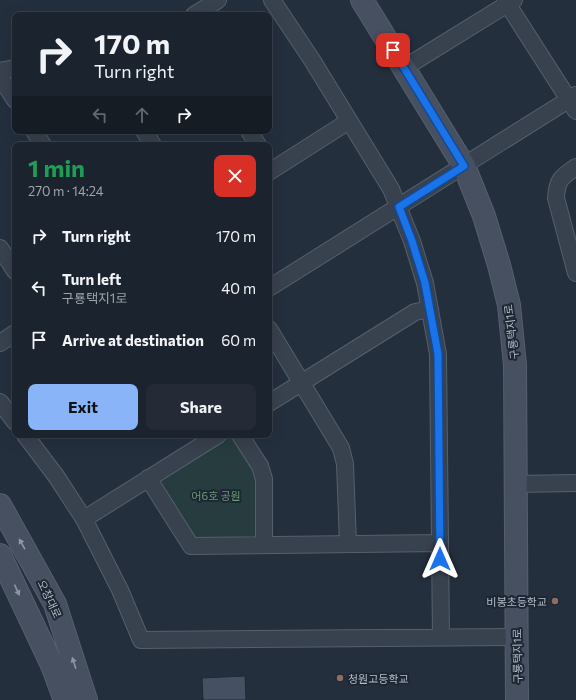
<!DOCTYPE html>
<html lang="en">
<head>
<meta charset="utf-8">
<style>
	body { margin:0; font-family:Commissioner,"Noto Sans KR",sans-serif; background:#242b36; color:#f1f3f6; height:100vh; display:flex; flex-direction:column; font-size:15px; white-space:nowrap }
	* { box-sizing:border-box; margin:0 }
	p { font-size:13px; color:#a0a4aa }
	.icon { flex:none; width:22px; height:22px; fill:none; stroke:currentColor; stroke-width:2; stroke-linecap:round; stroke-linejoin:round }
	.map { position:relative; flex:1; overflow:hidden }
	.sheet { position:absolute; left:12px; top:142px; width:260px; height:296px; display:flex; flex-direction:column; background:#1b232e; border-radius:8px; box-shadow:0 4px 16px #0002,0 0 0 1px #39404a }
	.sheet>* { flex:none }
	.guide { position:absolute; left:12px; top:12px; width:260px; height:122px; border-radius:8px; box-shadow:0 4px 16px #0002,0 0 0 1px #39404a; background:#1b232e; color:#f1f3f6; overflow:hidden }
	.pin { position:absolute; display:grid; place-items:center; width:34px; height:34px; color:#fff; margin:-17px; border-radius:8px; box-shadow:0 2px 6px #0006 }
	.me { position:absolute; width:44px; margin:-22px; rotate:0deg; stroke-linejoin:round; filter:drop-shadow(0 0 3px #0008) }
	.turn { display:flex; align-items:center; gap:14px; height:84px; padding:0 16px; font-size:18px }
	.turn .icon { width:52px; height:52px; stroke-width:2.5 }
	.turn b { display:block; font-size:28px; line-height:34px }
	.lanes { display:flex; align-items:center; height:38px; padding:0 16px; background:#0003; justify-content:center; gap:20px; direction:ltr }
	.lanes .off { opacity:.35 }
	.round { display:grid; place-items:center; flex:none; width:42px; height:42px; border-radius:8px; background:#242b36 }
	.summary { display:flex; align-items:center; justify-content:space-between; height:68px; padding:0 16px }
	h1 { font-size:24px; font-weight:700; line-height:30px; color:#1e9e55 }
	.cta { display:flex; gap:8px; margin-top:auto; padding:8px 16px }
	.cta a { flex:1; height:46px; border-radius:8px; background:#8ab4f8; color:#111; font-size:16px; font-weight:700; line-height:46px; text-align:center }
	.cta a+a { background:#242b36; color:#f1f3f6 }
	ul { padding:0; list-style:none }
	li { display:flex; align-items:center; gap:12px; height:52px; padding:0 16px }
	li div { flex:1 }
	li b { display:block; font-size:15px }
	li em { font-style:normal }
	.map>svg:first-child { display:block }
	.green { fill:#263c3f }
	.building { fill:#455162; stroke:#1f2835 }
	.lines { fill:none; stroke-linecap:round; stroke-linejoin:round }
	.street-casing { stroke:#565f6c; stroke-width:18 }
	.secondary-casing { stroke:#565f6c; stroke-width:24 }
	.street { stroke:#38414e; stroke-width:16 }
	.secondary { stroke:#465061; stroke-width:22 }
	.oneway { fill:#8e96a5 }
	.route-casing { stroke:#114b97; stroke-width:10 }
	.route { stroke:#1a73e8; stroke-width:7 }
	.education-dot { fill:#8d6e63; stroke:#1d2633; stroke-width:1.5 }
	.labels { text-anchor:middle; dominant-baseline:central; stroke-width:4; stroke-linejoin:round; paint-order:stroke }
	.street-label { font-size:11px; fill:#b4bcc9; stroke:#1d2633 }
	.park-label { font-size:11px; fill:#6b9a76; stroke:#1d2633 }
	.poi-label { font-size:11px; fill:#b4bcc9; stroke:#1d2633; text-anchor:end }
</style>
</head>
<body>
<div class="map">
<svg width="576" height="700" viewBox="0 0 576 700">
	<rect width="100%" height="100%" fill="#242f3e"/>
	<path class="green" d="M218,435H240L260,466L264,545L191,546L148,478Z"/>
	<path class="building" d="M245,676L246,700H203L202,678Z"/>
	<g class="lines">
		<g class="street-casing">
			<path id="street" d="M272,0L312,60L391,189L412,241L425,283L438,354L441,638
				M505,0L576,111
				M194,15L218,0
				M404,68L514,0
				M0,71L15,68
				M0,77L15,100
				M34,131L43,145
				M144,131L153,145
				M249,131L258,145
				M576,167C561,177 557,180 556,198L576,273
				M269,172L349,121
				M0,248L15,271
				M269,288L576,95
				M269,329L341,448L345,464L348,544
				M0,343L15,333
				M0,402L15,422
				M269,403L415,312L430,309
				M25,435L56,476L84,519L120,590L141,640L516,637
				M240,435L260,466L264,479V545
				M148,478L191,546L440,543
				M515,484L576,483
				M84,519L218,435"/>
		</g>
		<g class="secondary-casing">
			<path id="secondary" d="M362,0L464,166L484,216L499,265L509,305L515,365L517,700
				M0,505L55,604L86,700
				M0,555L52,665L65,700"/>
		</g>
		<use href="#street" class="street"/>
		<use href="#secondary" class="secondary"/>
	</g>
	<defs><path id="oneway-solid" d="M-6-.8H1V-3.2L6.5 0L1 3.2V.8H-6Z"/></defs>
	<g class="oneway">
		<use href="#oneway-solid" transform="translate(22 544) rotate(-119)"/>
		<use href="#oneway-solid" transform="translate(17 590) rotate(65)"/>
		<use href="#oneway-solid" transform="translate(74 663) rotate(-108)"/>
	</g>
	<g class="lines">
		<g class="route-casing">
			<path id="route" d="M393,50L464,166L399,207L412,241L425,283L438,354L440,559"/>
		</g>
		<use href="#route" class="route"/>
	</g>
	<g class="education-dot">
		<circle cx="555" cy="601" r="4"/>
		<circle cx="340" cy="678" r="4"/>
	</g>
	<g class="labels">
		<g class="street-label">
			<text transform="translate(511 332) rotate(-97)">구룡택지1로</text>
			<text transform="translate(50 599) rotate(65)">오창대로</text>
			<text transform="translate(517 656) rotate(-91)">구룡택지1로</text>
		</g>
		<g class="park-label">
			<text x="216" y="495">어6호 공원</text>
		</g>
		<g class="poi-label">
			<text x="547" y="601">비봉초등학교</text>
			<text x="348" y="678" text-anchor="start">청원고등학교</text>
		</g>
	</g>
</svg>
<div class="pin" style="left:393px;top:50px;background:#d93025"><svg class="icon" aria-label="arrive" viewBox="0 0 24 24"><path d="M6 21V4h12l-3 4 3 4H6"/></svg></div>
<svg class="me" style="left:440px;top:559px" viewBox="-20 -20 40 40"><path d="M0-17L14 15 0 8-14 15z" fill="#1a73e8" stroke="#fff" stroke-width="4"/></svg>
<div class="guide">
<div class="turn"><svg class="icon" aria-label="right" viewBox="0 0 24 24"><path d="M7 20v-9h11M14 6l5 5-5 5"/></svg><div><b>170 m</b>Turn right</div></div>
<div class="lanes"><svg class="icon off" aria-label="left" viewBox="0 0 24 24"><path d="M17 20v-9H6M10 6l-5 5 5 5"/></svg><svg class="icon off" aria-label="ahead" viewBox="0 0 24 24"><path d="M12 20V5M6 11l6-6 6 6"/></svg><svg class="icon" aria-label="right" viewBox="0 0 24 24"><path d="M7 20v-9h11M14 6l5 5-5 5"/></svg></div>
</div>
<section class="sheet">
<div class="summary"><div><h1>1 min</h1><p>270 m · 14:24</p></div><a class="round" style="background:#d93025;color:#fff"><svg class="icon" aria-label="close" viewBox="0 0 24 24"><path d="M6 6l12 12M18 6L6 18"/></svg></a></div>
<ul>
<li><svg class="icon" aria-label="right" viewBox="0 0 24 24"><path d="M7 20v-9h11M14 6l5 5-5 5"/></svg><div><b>Turn right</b></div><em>170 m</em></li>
<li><svg class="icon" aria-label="left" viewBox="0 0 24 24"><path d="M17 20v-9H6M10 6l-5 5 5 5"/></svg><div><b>Turn left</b><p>구룡택지1로</p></div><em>40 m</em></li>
<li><svg class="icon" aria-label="arrive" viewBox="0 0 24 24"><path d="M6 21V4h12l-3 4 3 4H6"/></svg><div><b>Arrive at destination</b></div><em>60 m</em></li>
</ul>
<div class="cta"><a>Exit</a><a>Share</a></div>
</section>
</div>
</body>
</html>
